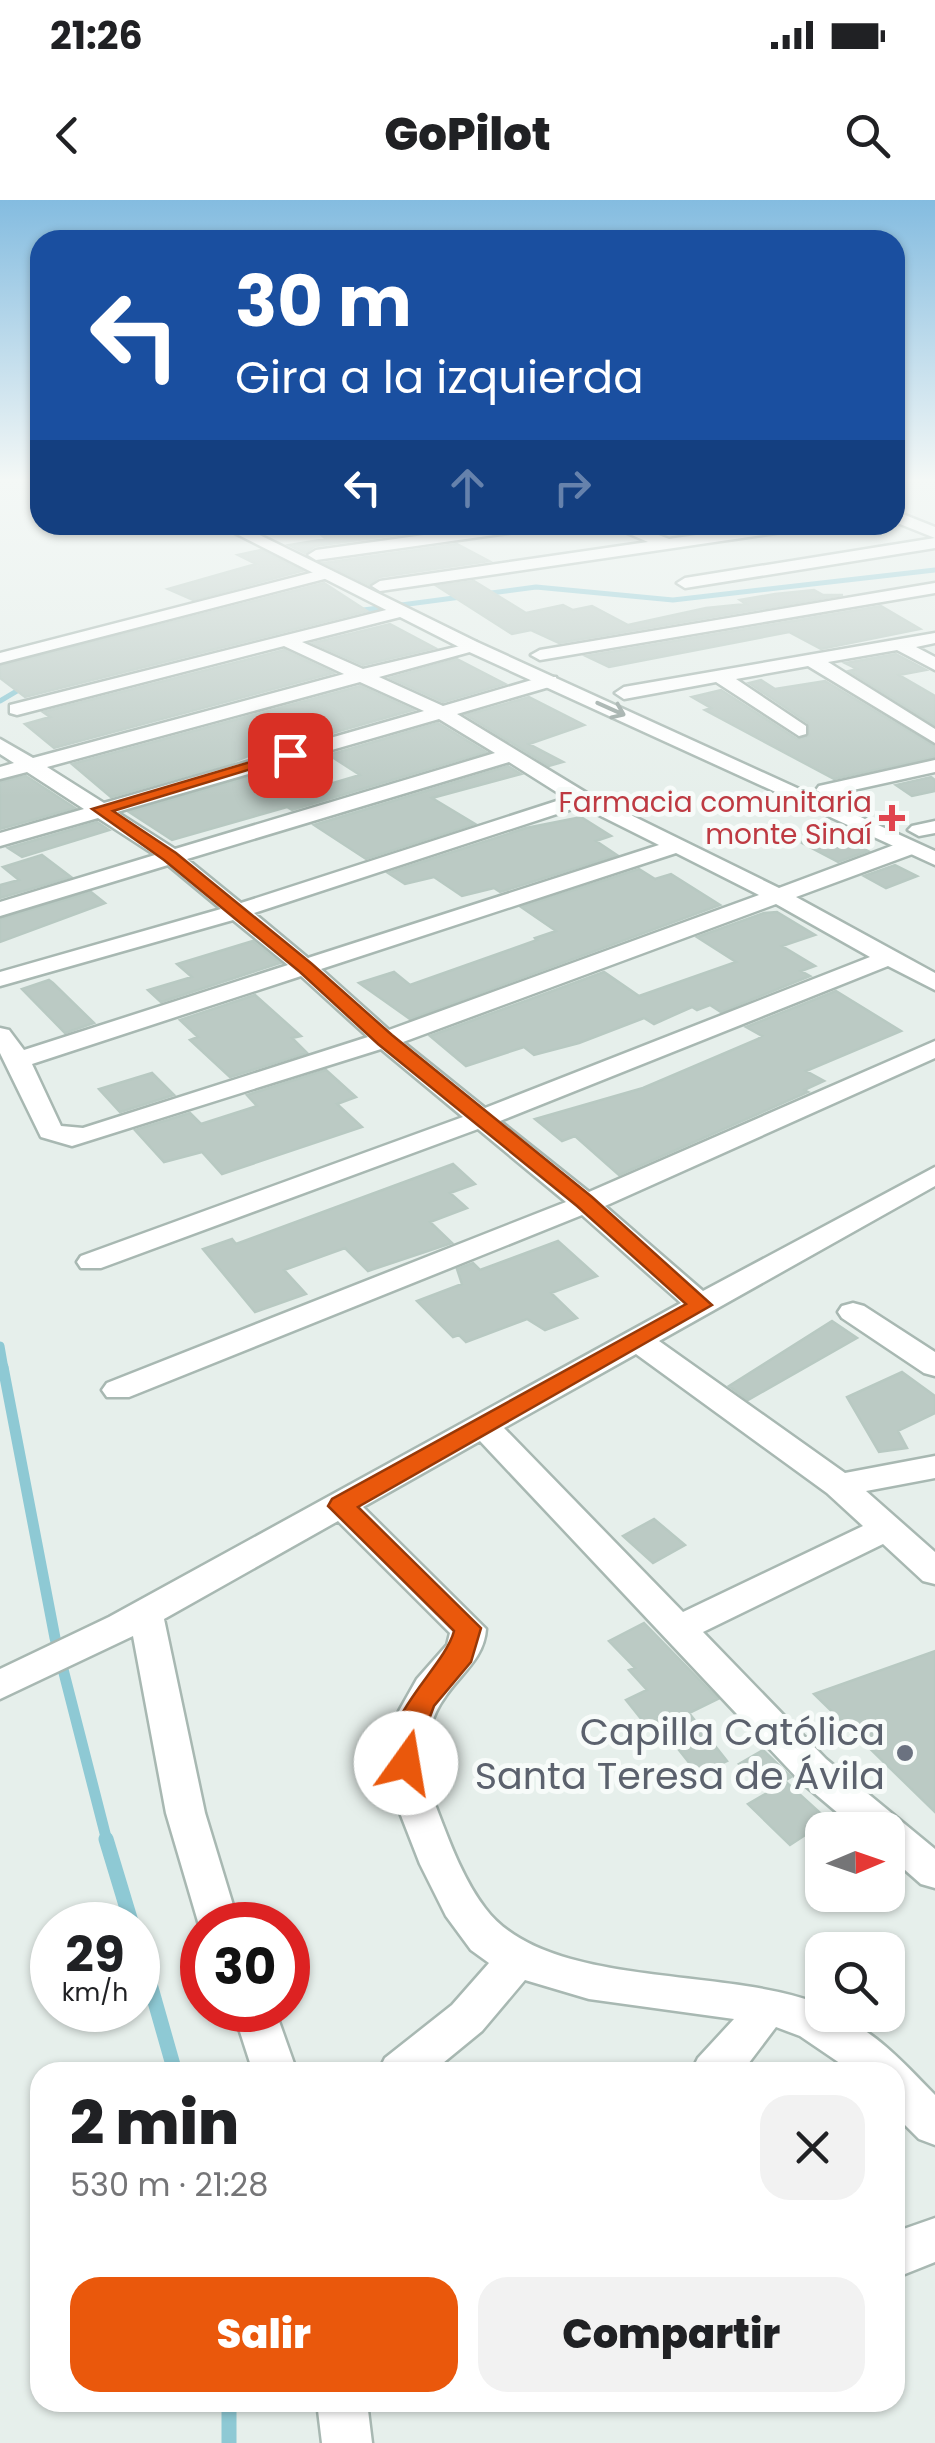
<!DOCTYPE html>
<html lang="es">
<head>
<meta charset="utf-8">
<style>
	body { margin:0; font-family:Poppins,sans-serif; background:#f2f2f2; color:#202124; height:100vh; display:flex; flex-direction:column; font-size:38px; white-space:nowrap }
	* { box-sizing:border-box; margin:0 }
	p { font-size:32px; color:#757577 }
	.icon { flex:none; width:55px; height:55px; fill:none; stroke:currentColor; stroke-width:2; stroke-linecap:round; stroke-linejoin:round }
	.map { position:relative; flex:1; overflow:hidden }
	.sheet { position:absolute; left:30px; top:1862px; width:875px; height:350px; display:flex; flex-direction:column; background:#fff; border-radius:30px; box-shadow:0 2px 8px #0004 }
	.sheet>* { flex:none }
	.top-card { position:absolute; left:30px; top:30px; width:875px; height:305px; border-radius:30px; box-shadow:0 2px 8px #0004; background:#1a4fa0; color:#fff; overflow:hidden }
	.needle { width:65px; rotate:88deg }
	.controls { position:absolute; left:805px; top:1612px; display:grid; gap:20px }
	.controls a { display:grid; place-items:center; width:100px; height:100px; border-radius:20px; background:#fff; box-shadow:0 2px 8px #0004; font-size:50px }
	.speed { position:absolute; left:30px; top:1702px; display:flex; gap:20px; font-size:50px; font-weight:700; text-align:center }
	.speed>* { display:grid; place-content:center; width:130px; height:130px; border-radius:50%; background:#fff; box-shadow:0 2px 8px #0004; line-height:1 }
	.speed small { font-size:25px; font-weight:400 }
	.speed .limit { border:15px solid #d22; background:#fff; color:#111 }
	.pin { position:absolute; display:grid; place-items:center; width:85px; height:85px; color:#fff; margin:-42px; border-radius:20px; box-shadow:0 5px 15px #0006 }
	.me { position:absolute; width:110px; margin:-55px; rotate:13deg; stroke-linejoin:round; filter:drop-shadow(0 0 8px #0008) }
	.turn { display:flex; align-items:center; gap:35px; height:210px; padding:0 40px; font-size:45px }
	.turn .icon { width:130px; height:130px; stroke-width:2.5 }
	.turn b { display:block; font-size:70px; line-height:85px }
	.lanes { display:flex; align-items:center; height:95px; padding:0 40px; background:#0003; justify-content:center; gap:50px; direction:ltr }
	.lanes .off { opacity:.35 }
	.round { display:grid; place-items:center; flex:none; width:105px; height:105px; border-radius:30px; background:#f2f2f2 }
	.overview { display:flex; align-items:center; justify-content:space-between; height:170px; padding:0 40px }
	h1 { font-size:60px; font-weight:800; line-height:75px }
	.action { display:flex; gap:20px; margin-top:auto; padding:20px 40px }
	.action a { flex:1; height:115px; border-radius:30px; background:#ea580c; color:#fff; font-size:40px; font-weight:800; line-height:115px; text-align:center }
	.action a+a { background:#f2f2f2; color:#202124 }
	.status { display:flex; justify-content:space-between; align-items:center; height:70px; padding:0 50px; background:#fff; direction:ltr }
	.status svg { height:28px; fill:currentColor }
	header { display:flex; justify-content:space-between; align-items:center; height:130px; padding:0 40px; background:#fff; font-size:45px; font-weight:800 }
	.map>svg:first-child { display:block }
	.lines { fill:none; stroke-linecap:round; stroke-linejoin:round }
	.stream-far3 { stroke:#8ec9d4; stroke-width:5 }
	.stream-far2 { stroke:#8ec9d4; stroke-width:9 }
	.stream-far1 { stroke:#8ec9d4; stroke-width:11 }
	.stream { stroke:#8ec9d4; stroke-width:15 }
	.building { fill:#bbcac4; stroke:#b8c9c2; stroke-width:2.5 }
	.minor-casing { stroke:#a8b8b2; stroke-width:5 }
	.tertiary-casing { stroke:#a8b8b2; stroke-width:5 }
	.minor { fill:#fff; fill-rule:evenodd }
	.tertiary { fill:#fff; fill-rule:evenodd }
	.oneway { stroke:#92a09c }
	.route { fill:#ea580c; stroke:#983908; stroke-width:2.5 }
	.health-dot { fill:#e0444e; stroke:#f7fbf9; stroke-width:4 }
	.worship-dot { fill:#6b7280; stroke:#f7fbf9; stroke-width:4 }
	.labels { text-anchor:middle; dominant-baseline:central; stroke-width:10; stroke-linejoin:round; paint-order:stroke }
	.far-health-label { font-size:28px; fill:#be3a42; stroke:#f7fbf9; text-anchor:end }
	.near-worship-label { font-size:38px; fill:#5b616d; stroke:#f7fbf9; text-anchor:end }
</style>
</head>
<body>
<div class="status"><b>21:26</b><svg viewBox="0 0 49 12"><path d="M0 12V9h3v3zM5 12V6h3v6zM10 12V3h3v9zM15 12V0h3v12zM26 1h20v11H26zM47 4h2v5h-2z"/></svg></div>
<header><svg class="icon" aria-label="back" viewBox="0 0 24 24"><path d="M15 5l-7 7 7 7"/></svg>GoPilot<svg class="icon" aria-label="search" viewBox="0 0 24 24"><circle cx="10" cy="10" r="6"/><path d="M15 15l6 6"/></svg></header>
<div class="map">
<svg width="935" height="2243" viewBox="0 0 935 2243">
	<rect width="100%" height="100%" fill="#e6efeb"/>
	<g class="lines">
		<path class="stream-far3" d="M356,411L536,387L673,400L935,370
			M0,501L27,485"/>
		<path class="stream-far2" d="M0,1146L4,1169"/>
		<path class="stream-far1" d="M3,1167L55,1438L107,1641"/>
		<path class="stream" d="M106,1639L132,1725
			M138,1742L175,1872
			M229,2202V2243"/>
	</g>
	<path class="building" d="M382,325L432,330L315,346L305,353L289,345L326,339L319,333Z
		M457,344L489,361L379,377L369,385L324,363Z
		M261,350L302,371L193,400L168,389L256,364L238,355Z
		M474,381L526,413L563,405L573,410L592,406L628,425L706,408L746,404L740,400L775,394L814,390L823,395H843L559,443L531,430L512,434L437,386Z
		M324,383L367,411L25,497L0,478V466Z
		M881,406L920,429L821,449L789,432L609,467L586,456Z
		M390,424L435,448L363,465L313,443Z
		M284,450L333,473L54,548L25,524L50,517L43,512Z
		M896,454L926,470L899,475L935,496V525L849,471L857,469L845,463Z
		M457,459L505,484L443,502L390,478Z
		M761,480L775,489L825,481L935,547V557L834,579L705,510L711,508L692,497L721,490L797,539L809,536L808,523L749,483Z
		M360,486L413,510L308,540L296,537L231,563L111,597L72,564Z
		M529,497L584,525L529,544L563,562L549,566L466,515Z
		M438,523L486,552L292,610L287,607L172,640L129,612L253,576L286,597L360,575L329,555Z
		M508,566L521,574L432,598L475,624L366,659L314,625Z
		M26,576L75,608L0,629V582Z
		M931,577L935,580V591L912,596L896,585Z
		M581,617L611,636L596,641L617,655L500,692L494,688L462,696L434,677L405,684L388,673L526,628Z
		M97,622L109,630L22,657L8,648Z
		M812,623L868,651L838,662L802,643Z
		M42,655L71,677L0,698V685L19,680L3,667Z
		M895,665L917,676L886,688L864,676Z
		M639,669L655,679L671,674L720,705L410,819L359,783L394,772L410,785L537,740L535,738L556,731L521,707Z
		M91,692L105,703L0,742V719Z
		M777,712L815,735L782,746L815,766L801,771L810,776L721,812L710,805L697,810L692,807L654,824L644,818L579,843L534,855L524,847L466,866L430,836L604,772L639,796L736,762L697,737L764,713Z
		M253,741L280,763L161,802L148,790L192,777L177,764Z
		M49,780L53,783L94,823L65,833L22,789Z
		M836,791L901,831L806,871L824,881L804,890L808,892L619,975L575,936L562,941L535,919L643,888L758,839L762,836L746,827Z
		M255,795L301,836L292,838L307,853L230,877L190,840L198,837L180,820Z
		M326,870L356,897L337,904L362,927L222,974L202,952L164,962L135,930L190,913L201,924L257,906L247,895Z
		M152,873L174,895L120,912L99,889Z
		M453,964L475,984L450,993L467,1008L430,1022L452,1043L368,1071L345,1048L284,1070L306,1094L255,1112L203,1049L232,1039L236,1044Z
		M558,1041L597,1076L551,1093L577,1118L545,1130L527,1119L466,1142L459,1135L453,1137L417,1101L462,1084L457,1069L473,1063L480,1070Z
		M832,1121L857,1138L748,1200L729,1186Z
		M902,1172L935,1196V1213L898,1231L907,1248L879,1252L847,1197Z
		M654,1319L685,1345L653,1363L623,1336Z
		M644,1423L718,1499L689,1513L727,1561L698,1574L660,1526L650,1530L626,1500L647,1490L629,1470L635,1468L609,1441Z
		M935,1451V1612L814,1494Z
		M763,1550L791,1577L767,1591L739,1564Z
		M786,1582L828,1620L790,1645L748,1604Z"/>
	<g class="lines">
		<g class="minor-casing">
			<path id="minor" d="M895,311L935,327V338L895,322Z
				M268,325H308L300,330L260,333V327Z
				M496,325H537L529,330L316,360L308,355L316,350Z
				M609,325H632L669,339L764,325H804L796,330L380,391L372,386L380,381L648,342Z
				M935,338V348L685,388L677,383L685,378Z
				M326,369L332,371V377L0,463V453Z
				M935,383V393L540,460L531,455L540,450Z
				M398,407L407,412L404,416L302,442L363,469L477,442V450L379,477L443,506L542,477H556V485L457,514L590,595L779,688L902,642L910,641L921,647L918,652L796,697L935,773V790L888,766L500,921L589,992L935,841V858L605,1006L703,1091L935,967V986L659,1141L845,1273L935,1256V1278L866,1291L935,1352V1384L923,1381L883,1344L703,1432L826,1559L935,1649V1688L921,1684L888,1655V1630H858L800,1581L480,1241L363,1307L486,1429C484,1459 460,1474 445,1497C427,1521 424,1553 426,1582C444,1624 457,1671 485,1708C546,1790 725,1766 819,1804L822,1815C863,1815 908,1868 935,1895V1945L919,1939L895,1915V1872H853L800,1836L776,1827L742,1872H691L698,1858L734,1819L589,1799L525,1780L482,1831L432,1872H378L385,1858L452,1805L489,1763L471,1750L446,1716L420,1664L388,1582L389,1545L399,1511L417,1479L447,1445L450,1433L338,1321L164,1419L205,1613L239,1725H202V1733L199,1725L166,1613L133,1436L0,1499V1469L109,1417L681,1103L582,1015L129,1197H107L102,1190L107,1183L566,1002L478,929L101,1068H81L77,1062L81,1056L463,917L381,849L72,946L41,937L0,853V828L9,830L24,850L288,765L233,720L0,786V772L221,709L168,665L0,716V702L155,655L98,618L0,646V633L84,609L27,572L0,579V567L14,563L0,554V539L33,558L344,474L284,446L17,515L10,513V505ZM360,482L424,511L104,603L47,567ZM439,519L495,553L175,649L117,612ZM509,562L566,598L241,703L187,659ZM581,606L659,645L308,758L254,713ZM676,653L759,695L389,830L321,769ZM776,704L870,757L485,908L403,842ZM301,776L368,837L83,928L61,926L32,864ZM636,1154L827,1293L863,1326L683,1412L504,1228Z
				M935,433V443L916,447L935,457V470L897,450L828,462L935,529V543L808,466L736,479L806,526V534L799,536L716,482L624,499L615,493L624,487Z
				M935,560V572L826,596L816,590L819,586Z
				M935,621V633L919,636L908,630L912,626Z
				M853,1103L864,1106L935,1152V1176L924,1173L842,1118L838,1112L842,1106Z
				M233,1810H275L297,1872H253Z
				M935,2018V2062L895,2078V2032Z
				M317,2202H367L372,2243H322Z"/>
		</g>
		<g class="tertiary-casing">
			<path id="tertiary" d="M219,325H239L477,442L935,651V665L465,450Z"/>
		</g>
		<use href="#minor" class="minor"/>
		<use href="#tertiary" class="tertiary"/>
	</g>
	<defs><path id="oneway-shaft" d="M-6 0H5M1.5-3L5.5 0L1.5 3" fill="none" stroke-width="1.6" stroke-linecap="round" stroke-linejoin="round" transform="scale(2.5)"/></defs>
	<use class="oneway" href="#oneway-shaft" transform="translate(611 509) rotate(24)"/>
	<linearGradient id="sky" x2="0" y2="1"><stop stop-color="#84bce0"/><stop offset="0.47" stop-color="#f4f8f6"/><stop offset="1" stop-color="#f4f8f6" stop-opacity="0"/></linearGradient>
	<rect width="935" height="597" fill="url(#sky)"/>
	<path class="route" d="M284,552L297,555L113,611L176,653L312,764L392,835L592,997L712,1105L358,1307L481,1428L471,1462L434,1506L421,1541L416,1571L406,1574L396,1571C370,1524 444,1470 454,1431L328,1306L332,1299L686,1104L577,1006L378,844L300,772L164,660L92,609Z"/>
	<path class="health-dot" d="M887 603h10v10h10v10h-10v10h-10v-10h-10v-10h10z"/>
	<circle class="worship-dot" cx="905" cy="1553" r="10"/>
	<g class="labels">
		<g class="far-health-label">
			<text x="872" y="602">Farmacia comunitaria<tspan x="872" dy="32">monte Sinaí</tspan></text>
		</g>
		<g class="near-worship-label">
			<text x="885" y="1531">Capilla Católica<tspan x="885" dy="44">Santa Teresa de Ávila</tspan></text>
		</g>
	</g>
</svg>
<div class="controls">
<a><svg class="needle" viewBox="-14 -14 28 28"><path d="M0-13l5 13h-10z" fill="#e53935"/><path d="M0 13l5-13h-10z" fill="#757577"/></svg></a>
<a><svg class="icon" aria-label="search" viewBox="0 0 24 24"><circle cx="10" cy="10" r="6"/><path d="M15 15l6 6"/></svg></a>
</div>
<div class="speed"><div>29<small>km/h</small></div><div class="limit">30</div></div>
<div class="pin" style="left:290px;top:555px;background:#d93025"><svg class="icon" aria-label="arrive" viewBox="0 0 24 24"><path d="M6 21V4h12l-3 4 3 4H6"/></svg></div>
<svg class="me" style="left:406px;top:1563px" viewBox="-20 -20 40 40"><circle r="19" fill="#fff"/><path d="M0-13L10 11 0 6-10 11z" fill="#ea580c"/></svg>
<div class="top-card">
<div class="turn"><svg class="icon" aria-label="left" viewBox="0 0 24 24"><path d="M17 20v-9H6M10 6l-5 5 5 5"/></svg><div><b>30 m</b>Gira a la izquierda</div></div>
<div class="lanes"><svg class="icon" aria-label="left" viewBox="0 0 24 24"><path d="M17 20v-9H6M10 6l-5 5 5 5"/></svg><svg class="icon off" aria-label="ahead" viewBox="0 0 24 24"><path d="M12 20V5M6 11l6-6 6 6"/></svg><svg class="icon off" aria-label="right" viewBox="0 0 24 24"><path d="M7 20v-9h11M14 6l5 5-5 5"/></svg></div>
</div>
<section class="sheet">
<div class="overview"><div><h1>2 min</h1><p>530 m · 21:28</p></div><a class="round"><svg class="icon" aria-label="close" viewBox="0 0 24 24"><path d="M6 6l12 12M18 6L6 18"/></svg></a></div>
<div class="action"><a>Salir</a><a>Compartir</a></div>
</section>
</div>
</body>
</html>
